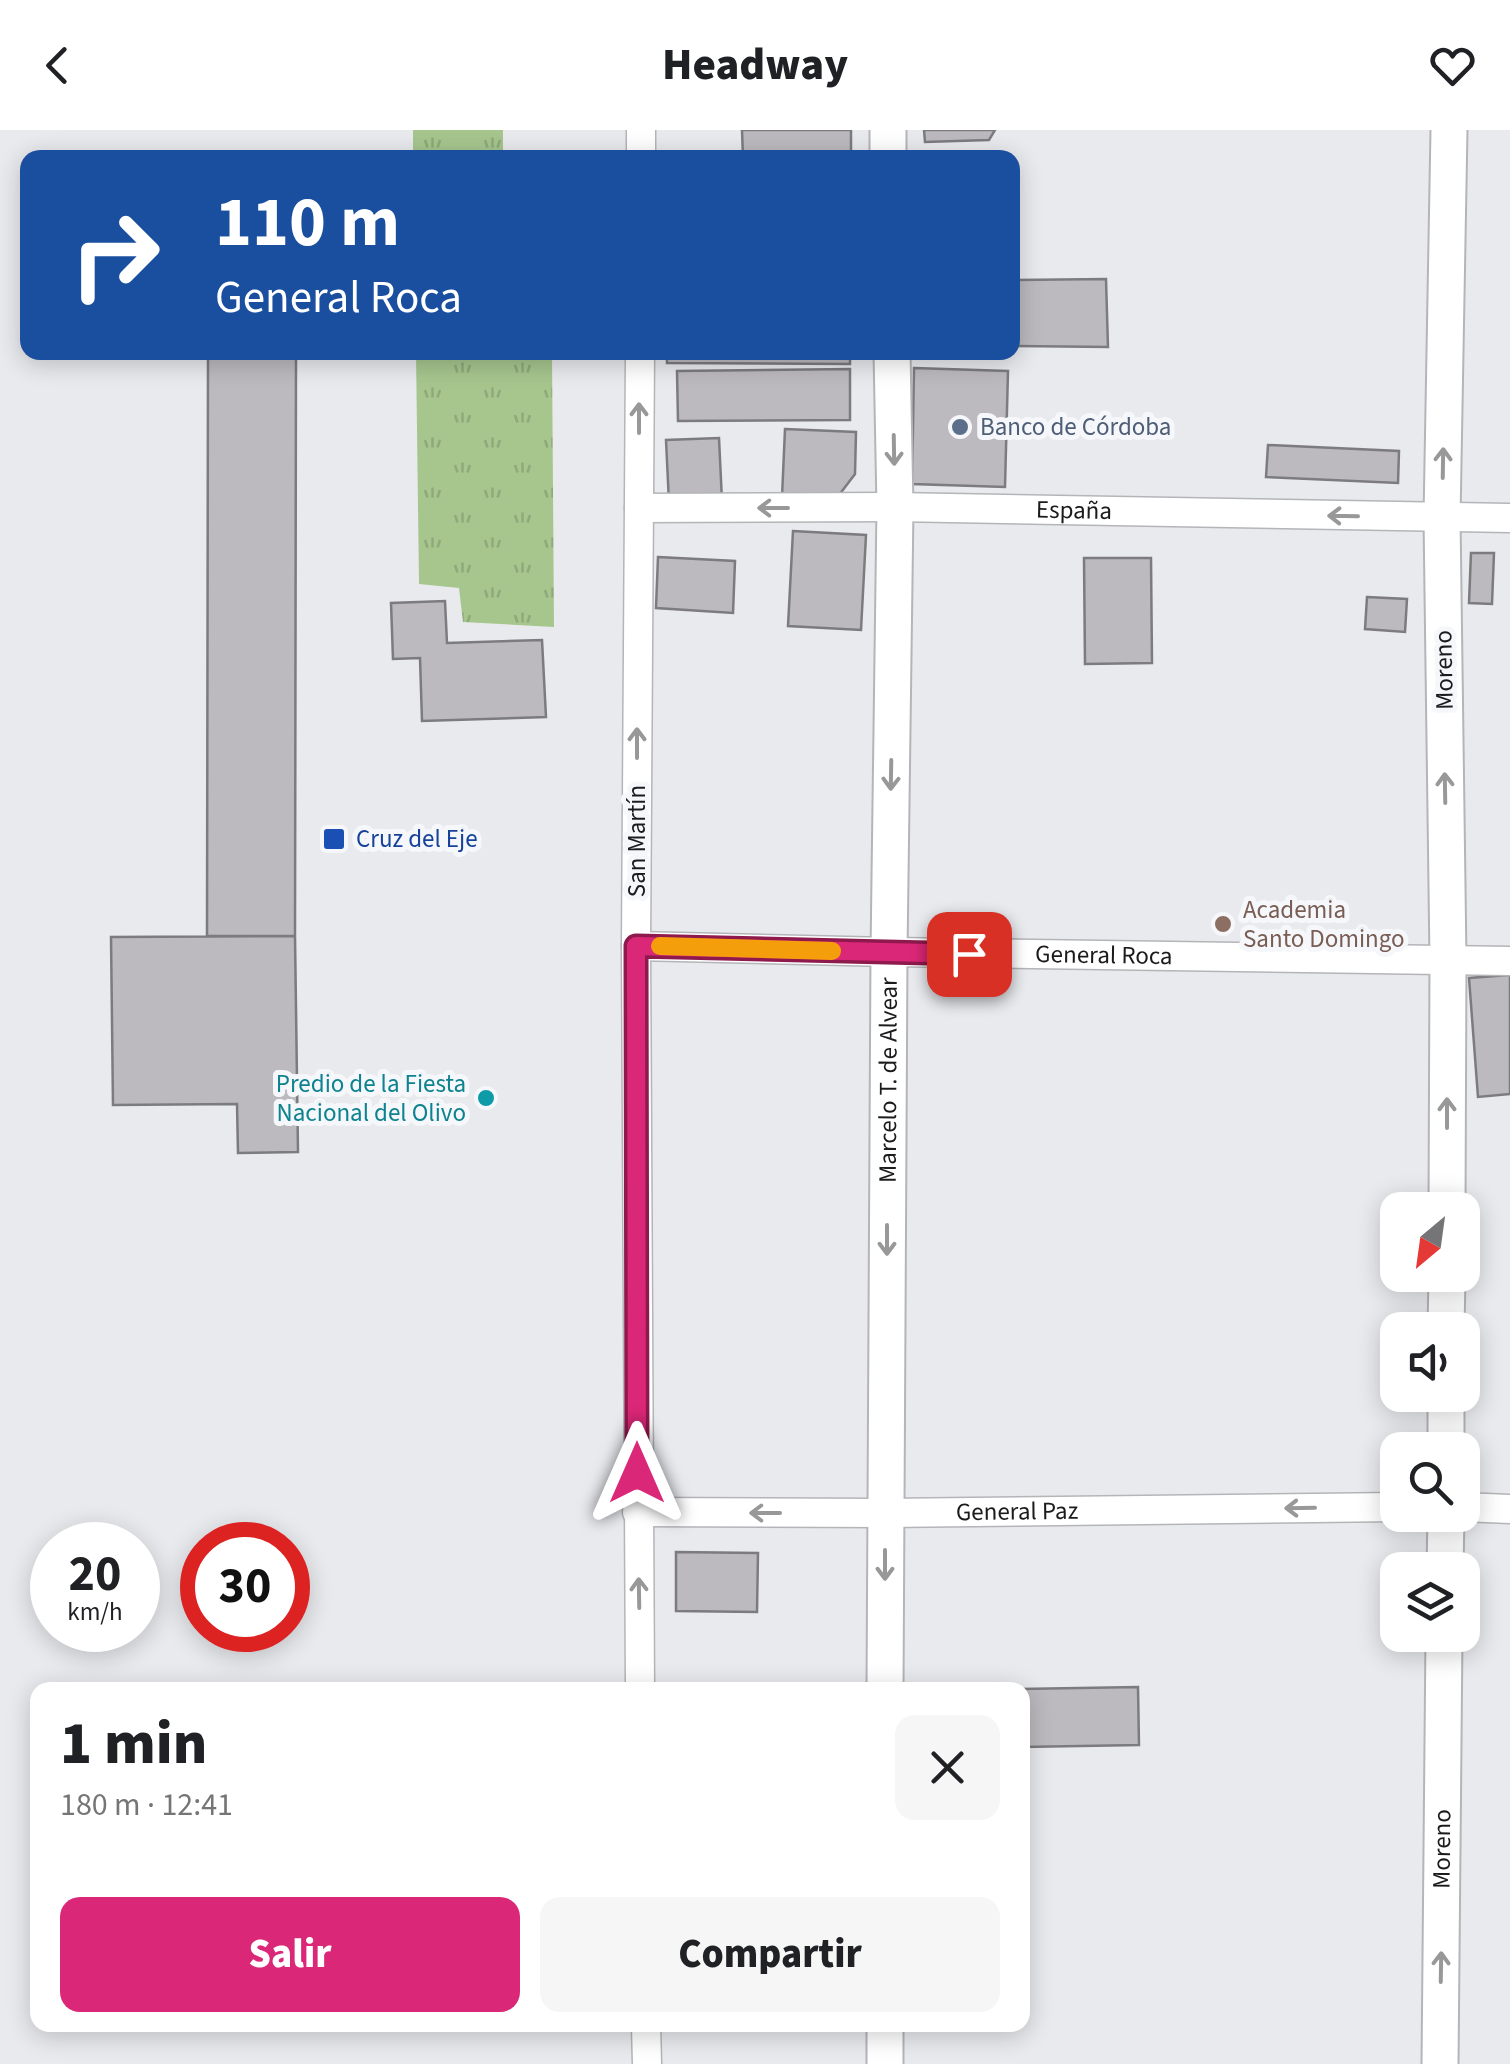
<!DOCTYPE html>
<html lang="es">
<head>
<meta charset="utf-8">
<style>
	body { margin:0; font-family:"Source Sans 3",sans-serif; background:#f6f6f6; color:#202124; height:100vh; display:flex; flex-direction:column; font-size:38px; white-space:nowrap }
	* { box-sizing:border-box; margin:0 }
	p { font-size:32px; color:#757577 }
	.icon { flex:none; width:55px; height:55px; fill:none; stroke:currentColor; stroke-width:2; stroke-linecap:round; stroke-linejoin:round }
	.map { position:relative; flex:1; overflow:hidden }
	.side { position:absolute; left:30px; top:1552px; width:1000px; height:350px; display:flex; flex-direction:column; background:#fff; border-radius:20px; box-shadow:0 5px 25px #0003 }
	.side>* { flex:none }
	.guide { position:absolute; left:20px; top:20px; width:1000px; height:210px; border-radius:20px; box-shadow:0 5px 25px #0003; background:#1a4fa0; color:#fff; overflow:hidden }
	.needle { width:65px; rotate:209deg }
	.controls { position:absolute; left:1380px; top:1062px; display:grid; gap:20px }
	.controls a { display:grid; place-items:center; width:100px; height:100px; border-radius:20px; background:#fff; box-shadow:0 5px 25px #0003; font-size:50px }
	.speed { position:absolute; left:30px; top:1392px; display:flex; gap:20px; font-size:50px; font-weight:700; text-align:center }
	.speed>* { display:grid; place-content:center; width:130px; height:130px; border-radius:50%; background:#fff; box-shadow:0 5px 25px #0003; line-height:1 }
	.speed small { font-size:25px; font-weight:400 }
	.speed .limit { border:15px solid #d22; background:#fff; color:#111 }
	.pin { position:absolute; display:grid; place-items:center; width:85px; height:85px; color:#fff; margin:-42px; border-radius:20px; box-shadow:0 5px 15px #0006 }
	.me { position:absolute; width:110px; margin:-55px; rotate:0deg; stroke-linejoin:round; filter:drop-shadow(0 0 8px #0008) }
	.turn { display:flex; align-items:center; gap:35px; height:210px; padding:0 30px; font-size:45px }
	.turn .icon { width:130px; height:130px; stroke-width:2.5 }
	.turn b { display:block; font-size:70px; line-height:85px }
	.round { display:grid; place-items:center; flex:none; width:105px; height:105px; border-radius:20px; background:#f6f6f6 }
	.summary { display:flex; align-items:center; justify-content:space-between; height:170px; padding:0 30px }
	h1 { font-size:60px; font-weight:800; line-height:75px }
	.action { display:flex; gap:20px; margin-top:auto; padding:20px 30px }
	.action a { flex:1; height:115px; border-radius:20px; background:#db2777; color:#fff; font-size:40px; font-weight:800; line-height:115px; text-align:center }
	.action a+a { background:#f6f6f6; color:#202124 }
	header { display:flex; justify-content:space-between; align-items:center; height:130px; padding:0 30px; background:#fff; font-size:45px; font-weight:800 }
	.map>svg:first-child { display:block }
	.grass { fill:url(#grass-tufts) }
	.building { fill:#bcbabe; stroke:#7c7b7e; stroke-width:2.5 }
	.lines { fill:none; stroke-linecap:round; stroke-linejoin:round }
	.minor-casing { stroke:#b4b5b9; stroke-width:31 }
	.tertiary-casing { stroke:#b4b5b9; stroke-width:39 }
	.minor { stroke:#fff; stroke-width:28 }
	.tertiary { stroke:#fff; stroke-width:35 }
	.oneway { stroke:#989899 }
	.route-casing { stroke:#8e194d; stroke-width:25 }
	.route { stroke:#db2777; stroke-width:18 }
	.slow { stroke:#f59e0b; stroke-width:18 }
	.service-dot { fill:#5c6f8a; stroke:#f6f7fb; stroke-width:4 }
	.transit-dot { fill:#1a4fb4; stroke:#f6f7fb; stroke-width:4 }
	.education-dot { fill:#8d6e63; stroke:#f6f7fb; stroke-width:4 }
	.culture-dot { fill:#0f9aa8; stroke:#f6f7fb; stroke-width:4 }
	.labels { text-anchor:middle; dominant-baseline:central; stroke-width:10; stroke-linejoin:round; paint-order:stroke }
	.service-label { font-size:25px; fill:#4e5e75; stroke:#f6f7fb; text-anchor:start }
	.street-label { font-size:25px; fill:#1b1b1d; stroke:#f6f7fb }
	.transit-label { font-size:25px; fill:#164399; stroke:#f6f7fb; text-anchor:start }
	.education-label { font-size:25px; fill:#785e54; stroke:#f6f7fb; text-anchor:start }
	.culture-label { font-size:25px; fill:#0d838f; stroke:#f6f7fb; text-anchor:end }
</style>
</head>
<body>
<header><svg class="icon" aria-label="back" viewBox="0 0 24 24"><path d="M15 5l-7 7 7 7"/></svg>Headway<svg class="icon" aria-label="heart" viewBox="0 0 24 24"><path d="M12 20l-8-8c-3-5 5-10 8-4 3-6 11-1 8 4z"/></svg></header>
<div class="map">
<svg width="1510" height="1934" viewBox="0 0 1510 1934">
	<defs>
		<pattern id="grass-tufts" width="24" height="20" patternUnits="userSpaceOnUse" patternTransform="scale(2.5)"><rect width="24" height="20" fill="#a6c68e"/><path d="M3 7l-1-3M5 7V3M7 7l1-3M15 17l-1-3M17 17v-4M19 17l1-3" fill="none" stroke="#8eaa7a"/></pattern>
	</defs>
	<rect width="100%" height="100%" fill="#e9eaee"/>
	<path class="grass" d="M413,0H503V27H413Z
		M416,223H552L554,497L463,492L459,458L419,454Z"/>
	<path class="building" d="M742,0H851V28H743Z
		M924,0H995L989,10L925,12Z
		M1106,149L1108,217L1012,216V150Z
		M208,222H296L295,806H207Z
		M667,222H850V234L667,233Z
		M914,238L1008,241L1005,357L912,354Z
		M850,239V290L678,291L677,241Z
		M785,299L856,302L855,344L836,369L782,367Z
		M719,308L722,371L669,373L666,310Z
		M1268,315L1399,321L1398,353L1266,347Z
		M793,401L866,405L861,500L788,496Z
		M1471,423H1494L1492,474L1469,473Z
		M658,427L735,431L733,483L656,478Z
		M1084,428H1151L1152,533L1085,534Z
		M1367,467L1407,469L1405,502L1365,499Z
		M445,471L447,513L542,510L546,587L422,591L420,528L393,529L391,473Z
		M295,806L298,1022L238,1023L237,974L113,975L111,807Z
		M1510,845V964L1478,967L1469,848Z
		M676,1422L758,1423L757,1482L676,1481Z
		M898,1554L974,1555V1560H898Z
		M1138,1557L1139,1615L1022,1617V1560L1019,1559Z"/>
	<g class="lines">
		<g class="minor-casing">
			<g id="minor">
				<path d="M641,28V0"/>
				<path d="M640,222L636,816L640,1560"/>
				<path id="s1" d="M639,378L895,377L1510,388"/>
				<path id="s2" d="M636,816L889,822L1510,831"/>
				<path d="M1462,1377L1510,1379"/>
				<path id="s3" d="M637,1382L885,1383L1398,1377"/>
				<path d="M646,1895L647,1934"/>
			</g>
		</g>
		<g class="tertiary-casing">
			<g id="tertiary">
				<path d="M888,0V28"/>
				<path d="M1447,1080L1448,830L1442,388L1449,0"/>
				<path d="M1446,1200L1447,1145"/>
				<path d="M1446,1320V1265"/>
				<path d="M1445,1440L1446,1385"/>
				<path id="s4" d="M885,1560L889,822L895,377L892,222"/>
				<path d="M885,1895V1934"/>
				<path id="s5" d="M1440,1934L1444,1505"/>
			</g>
		</g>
		<use href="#minor" class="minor"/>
		<use href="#tertiary" class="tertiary"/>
	</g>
	<defs><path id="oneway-shaft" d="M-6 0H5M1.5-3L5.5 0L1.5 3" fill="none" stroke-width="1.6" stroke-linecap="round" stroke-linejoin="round" transform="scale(2.5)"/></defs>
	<g class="oneway">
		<use href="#oneway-shaft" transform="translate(639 288) rotate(-90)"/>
		<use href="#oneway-shaft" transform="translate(894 320) rotate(89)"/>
		<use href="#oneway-shaft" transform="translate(1443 333) rotate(-89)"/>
		<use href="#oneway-shaft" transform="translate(773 378) rotate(180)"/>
		<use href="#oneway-shaft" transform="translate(1343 386) rotate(-179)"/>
		<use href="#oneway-shaft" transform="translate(637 613) rotate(-90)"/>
		<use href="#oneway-shaft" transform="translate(891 645) rotate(91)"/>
		<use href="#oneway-shaft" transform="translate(1445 658) rotate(-91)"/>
		<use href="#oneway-shaft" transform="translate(1447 983) rotate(-90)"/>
		<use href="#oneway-shaft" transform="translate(887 1110) rotate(90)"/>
		<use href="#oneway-shaft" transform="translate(1300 1378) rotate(179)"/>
		<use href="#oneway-shaft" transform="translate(765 1383) rotate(-180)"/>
		<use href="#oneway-shaft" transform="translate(885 1435) rotate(90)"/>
		<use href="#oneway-shaft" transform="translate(639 1463) rotate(-91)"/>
		<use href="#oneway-shaft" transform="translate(1441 1837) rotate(-89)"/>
	</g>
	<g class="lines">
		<g class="route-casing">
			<path id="route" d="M637,1343L636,816L969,824"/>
		</g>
		<use href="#route" class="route"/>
		<path class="slow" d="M660,816L832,821"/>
	</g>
	<circle class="service-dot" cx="960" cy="297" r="10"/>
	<rect class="transit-dot" x="322" y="697" width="24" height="24" rx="5"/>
	<circle class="education-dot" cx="1223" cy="794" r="10"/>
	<circle class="culture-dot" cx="486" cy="968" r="10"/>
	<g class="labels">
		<g class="service-label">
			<text x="980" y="297">Banco de Córdoba</text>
		</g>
		<g class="street-label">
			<text stroke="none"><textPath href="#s1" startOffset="435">España</textPath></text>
			<text transform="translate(1444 540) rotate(-91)">Moreno</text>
			<text transform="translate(637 711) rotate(-90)">San Martín</text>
			<text stroke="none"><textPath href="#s2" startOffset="468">General Roca</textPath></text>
			<text stroke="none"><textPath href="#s4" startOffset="610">Marcelo T. de Alvear</textPath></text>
			<text stroke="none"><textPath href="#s3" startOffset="380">General Paz</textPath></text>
			<text stroke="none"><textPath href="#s5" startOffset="215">Moreno</textPath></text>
		</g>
		<g class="transit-label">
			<text x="356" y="709">Cruz del Eje</text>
		</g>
		<g class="education-label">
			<text x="1243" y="780">Academia<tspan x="1243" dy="29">Santo Domingo</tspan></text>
		</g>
		<g class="culture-label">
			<text x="466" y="954">Predio de la Fiesta<tspan x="466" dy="29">Nacional del Olivo</tspan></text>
		</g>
	</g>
</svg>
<div class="controls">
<a><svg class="needle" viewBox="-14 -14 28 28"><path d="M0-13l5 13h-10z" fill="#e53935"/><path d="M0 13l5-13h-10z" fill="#757577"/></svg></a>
<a><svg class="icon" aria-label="sound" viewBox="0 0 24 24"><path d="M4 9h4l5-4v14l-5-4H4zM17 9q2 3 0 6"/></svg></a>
<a><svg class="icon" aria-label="search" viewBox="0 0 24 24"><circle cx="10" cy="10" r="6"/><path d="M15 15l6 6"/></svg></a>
<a><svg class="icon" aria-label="layers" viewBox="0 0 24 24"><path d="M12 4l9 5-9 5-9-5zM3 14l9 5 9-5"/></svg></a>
</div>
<div class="speed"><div>20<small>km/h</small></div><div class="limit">30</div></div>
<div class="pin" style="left:969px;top:824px;background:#d93025"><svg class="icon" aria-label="arrive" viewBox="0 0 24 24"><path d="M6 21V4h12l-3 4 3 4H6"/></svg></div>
<svg class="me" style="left:637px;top:1343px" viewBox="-20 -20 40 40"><path d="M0-17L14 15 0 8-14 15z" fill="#db2777" stroke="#fff" stroke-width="4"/></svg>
<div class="guide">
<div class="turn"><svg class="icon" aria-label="right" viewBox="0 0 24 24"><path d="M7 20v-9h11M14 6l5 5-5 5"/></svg><div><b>110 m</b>General Roca</div></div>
</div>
<section class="side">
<div class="summary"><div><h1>1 min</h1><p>180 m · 12:41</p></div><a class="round"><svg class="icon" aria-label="close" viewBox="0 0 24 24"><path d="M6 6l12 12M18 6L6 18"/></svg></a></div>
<div class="action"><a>Salir</a><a>Compartir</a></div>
</section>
</div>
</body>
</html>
